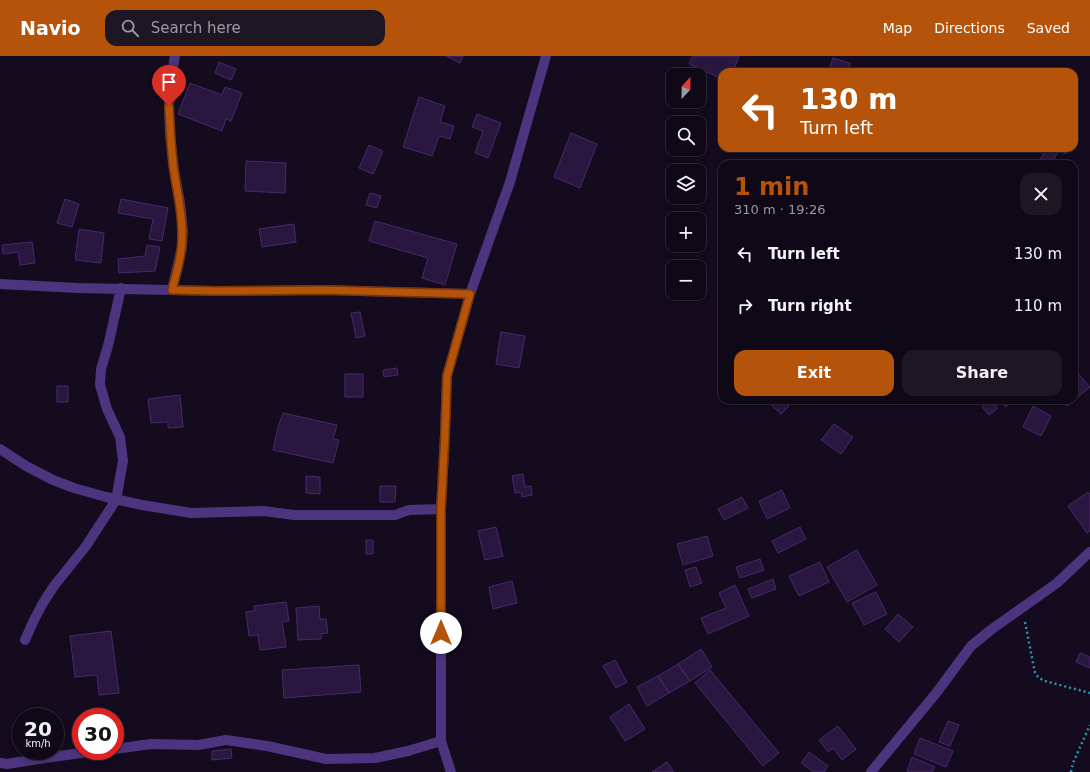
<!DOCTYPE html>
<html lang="en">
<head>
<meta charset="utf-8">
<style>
	body { margin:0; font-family:"DejaVu Sans",sans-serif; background:#1d1623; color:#f1f3f6; height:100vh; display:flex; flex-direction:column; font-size:15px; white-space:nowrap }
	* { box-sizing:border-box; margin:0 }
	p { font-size:13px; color:#9b9aa1 }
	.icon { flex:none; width:22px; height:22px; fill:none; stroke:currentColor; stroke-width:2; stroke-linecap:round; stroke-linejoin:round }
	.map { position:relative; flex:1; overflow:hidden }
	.sheet { position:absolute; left:718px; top:104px; width:360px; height:244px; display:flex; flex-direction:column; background:#0f0816; border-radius:12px; box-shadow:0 2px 6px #0003,0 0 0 1px #2f2935 }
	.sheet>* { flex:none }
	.top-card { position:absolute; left:718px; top:12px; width:360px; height:84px; border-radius:12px; box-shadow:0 2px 6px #0003,0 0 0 1px #2f2935; background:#b45309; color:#fff; overflow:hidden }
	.needle { width:26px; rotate:22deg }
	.tools { position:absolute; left:666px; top:12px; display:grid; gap:8px }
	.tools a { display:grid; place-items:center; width:40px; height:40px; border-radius:8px; background:#0f0816; box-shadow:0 2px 6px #0003,0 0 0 1px #2f2935; font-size:20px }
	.speed { position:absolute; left:12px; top:652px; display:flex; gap:8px; font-size:20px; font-weight:700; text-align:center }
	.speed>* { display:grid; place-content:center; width:52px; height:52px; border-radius:50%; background:#0f0816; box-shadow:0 2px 6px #0003,0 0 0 1px #2f2935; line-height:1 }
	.speed small { font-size:10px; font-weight:400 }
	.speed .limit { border:6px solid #d22; background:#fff; color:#111 }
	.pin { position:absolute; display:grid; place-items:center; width:34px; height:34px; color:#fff; margin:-41px -17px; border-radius:50% 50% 50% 0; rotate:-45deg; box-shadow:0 0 4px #0007 }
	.pin .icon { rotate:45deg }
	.me { position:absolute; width:44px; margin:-22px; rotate:0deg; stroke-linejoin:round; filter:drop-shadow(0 0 3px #0008) }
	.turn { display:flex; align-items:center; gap:14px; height:84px; padding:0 16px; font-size:18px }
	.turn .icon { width:52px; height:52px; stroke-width:2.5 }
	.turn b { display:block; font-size:28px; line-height:34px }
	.round { display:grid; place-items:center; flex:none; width:42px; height:42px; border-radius:12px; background:#1d1623 }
	.summary { display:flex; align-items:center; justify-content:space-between; height:68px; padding:0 16px }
	h1 { font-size:24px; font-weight:700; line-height:30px; color:#b45309 }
	.primary-button { display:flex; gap:8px; margin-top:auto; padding:8px 16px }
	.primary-button a { flex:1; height:46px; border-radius:12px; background:#b45309; color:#fff; font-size:16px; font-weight:700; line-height:46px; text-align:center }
	.primary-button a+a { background:#1d1623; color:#f1f3f6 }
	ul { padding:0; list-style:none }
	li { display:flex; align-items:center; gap:12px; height:52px; padding:0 16px }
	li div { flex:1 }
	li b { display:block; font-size:15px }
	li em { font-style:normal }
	header { display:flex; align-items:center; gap:24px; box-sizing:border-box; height:56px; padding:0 20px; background:#b45309; color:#fff }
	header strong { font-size:19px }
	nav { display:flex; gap:22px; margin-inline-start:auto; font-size:14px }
	.search { width:280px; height:36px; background:#1d1623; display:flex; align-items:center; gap:10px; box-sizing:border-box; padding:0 14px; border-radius:12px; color:#9b9aa1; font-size:15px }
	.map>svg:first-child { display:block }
	.building { fill:#2a173f; stroke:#48286c }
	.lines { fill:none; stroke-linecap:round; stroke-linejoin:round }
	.path { stroke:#2a94b1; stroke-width:2.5; stroke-dasharray:2 3; stroke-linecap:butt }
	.minor { stroke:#4c357e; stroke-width:10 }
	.route-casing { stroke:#753606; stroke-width:10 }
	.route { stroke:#b45309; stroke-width:7 }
</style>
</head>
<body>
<header>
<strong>Navio</strong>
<div class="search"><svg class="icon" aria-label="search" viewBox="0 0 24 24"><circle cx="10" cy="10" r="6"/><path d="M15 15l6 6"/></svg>Search here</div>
<nav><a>Map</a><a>Directions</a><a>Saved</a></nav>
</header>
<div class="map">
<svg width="1090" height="716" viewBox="0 0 1090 716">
	<rect width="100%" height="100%" fill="#140b1e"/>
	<path class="building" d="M446,0H463L460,7Z
		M693,0H739L733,16H722V23L689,8Z
		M833,2L850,7L848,16H828Z
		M219,6L236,13L231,24L215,17Z
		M190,27L222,39L225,31L242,37L231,65L226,63L222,75L178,58Z
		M419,41L445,50L440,66L454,70L450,83L439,80L432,100L403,91Z
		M477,58L501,67L488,102L475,97L483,75L472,71Z
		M571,77L597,88L580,132L554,121Z
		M369,89L383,95L373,118L359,112Z
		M1047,92H1069L1065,98L1059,94L1051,108H1040L1038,107Z
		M246,105L286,107L285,137L245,135Z
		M370,137L381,140L377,152L366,149Z
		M65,143L79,148L72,171L57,167Z
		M121,143L168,152L162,185L149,183L153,163L118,157Z
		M375,165L457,188L445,229L422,222L428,202L369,185Z
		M294,168L296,186L262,191L259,173Z
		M79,173L104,177L101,207L75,204Z
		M32,186L35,207L20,209L18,196L3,198L2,189Z
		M147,189L160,191L155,215L119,217L118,203L145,200Z
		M360,256L365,280L356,282L351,257Z
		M501,276L525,280L519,312L496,308Z
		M397,312L398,319L384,321L383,314Z
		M1075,314L1090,331L1074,344V315Z
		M345,318H363V341H345Z
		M57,330H68V346H57Z
		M180,339L183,371L168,372V366L151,367L148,343Z
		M772,344H782L789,350L781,358L769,347Z
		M990,344H991L998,352L989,359L982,351Z
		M997,344H1012L1006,351Z
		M1062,344H1074L1067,350Z
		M1033,350L1051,360L1041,380L1023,371Z
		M283,357L337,369L333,383L339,384L333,407L273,394L278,371Z
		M834,368L853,381L841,398L821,384Z
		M523,418L525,431L531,430L532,439L522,441L521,436L515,437L512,420Z
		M306,420L320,421V438L306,437Z
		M380,430H396L395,446H380Z
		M782,434L790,452L767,463L759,445Z
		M1088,436L1090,438V475L1087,477L1068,450Z
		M742,441L748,452L724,464L718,453Z
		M496,471L503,500L485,504L478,475Z
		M800,471L806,483L778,497L772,485Z
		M707,480L713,500L683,509L677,488Z
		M366,484H373V498H366Z
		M857,494L877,529L847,546L827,511Z
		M760,503L764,514L740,522L736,511Z
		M820,506L829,526L799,540L789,520Z
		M696,511L702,527L690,531L685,514Z
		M773,523L776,533L752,542L748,533Z
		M512,525L517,547L493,553L489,531Z
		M735,529L749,560L708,578L701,562L726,552L719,537Z
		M876,536L887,558L864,569L852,547Z
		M286,546L289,565L282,566L286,591L260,594L258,579L249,580L246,556L255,555L254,550Z
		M319,550L320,563H326L328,577L321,578V583L298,584L296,552Z
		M898,558L913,571L899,586L885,573Z
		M111,575L119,637L99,639L97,619L75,621L70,580Z
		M701,593L712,611L690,625L678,608Z
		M1080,597L1090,601V612L1076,606Z
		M615,604L627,626L616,632L603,610Z
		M678,608L690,625L669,637L658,620Z
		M359,609L361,636L284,642L282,614Z
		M710,614L779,697L763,710L695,627Z
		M658,620L669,637L647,650L637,631Z
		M629,648L645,673L625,685L610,661Z
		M948,665L959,669L950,690L939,686Z
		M838,670L856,693L842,704L833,692L828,696L819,684Z
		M920,682L953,695L946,711L914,698Z
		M231,693L232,702L212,704V695Z
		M809,696L828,710L824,716H814L801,707Z
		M912,701L935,711L932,716H909L907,715Z
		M667,706L674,716H652Z"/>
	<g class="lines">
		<path class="path" d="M1025,566L1035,617L1039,622L1045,625L1090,637
			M1071,716L1073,707L1090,669"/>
		<path class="minor" d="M0,228L78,232L217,235L324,234L470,238
			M172,234L182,191L183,175L180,147L174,114L170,79L169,50L170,27L175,0
			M0,393L26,410L53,424L74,432L106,441L142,449L191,457L264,455L294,459H395L409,454L441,453
			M25,584L34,564L43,547L54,530L86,490L116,444L123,405L120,381L107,353L100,329L101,313L108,290L121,232
			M115,693L151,688L198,689L226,684L267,690L326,703L375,702L408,695L441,685
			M0,707L7,708L45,702L95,695
			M451,716L441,685V453L445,378L447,320L470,238L510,126L546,0
			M871,716L937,636L971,590L992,573L1057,527L1090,496"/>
	</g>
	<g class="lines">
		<g class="route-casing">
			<path id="route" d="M169,50C170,71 171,93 174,115C177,135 182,155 182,176C183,196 177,215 172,234L217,235L324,234L470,238L447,320L445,378L441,453V577"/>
		</g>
		<use href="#route" class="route"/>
	</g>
</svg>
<div class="tools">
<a><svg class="needle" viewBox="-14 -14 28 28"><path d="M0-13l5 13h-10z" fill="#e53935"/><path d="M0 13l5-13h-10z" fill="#9b9aa1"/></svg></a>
<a><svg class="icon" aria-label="search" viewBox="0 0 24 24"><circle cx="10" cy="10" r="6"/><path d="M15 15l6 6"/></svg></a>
<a><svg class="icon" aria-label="layers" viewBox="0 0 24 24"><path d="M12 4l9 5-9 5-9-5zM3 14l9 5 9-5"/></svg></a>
<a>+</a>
<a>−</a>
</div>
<div class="speed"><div>20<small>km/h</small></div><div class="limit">30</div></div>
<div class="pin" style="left:169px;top:50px;background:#d93025"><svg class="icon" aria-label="arrive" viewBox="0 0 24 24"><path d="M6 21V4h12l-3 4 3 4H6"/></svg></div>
<svg class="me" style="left:441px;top:577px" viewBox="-20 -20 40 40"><circle r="19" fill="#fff"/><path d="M0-13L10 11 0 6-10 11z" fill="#b45309"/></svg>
<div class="top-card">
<div class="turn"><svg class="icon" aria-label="left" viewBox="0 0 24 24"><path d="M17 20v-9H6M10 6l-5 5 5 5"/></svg><div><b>130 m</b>Turn left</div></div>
</div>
<section class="sheet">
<div class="summary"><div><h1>1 min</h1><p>310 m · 19:26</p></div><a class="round"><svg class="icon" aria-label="close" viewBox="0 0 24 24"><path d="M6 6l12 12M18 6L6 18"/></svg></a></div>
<ul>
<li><svg class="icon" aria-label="left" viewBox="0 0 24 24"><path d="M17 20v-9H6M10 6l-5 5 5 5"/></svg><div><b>Turn left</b></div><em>130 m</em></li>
<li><svg class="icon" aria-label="right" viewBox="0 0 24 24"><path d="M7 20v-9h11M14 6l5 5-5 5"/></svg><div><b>Turn right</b></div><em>110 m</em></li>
</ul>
<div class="primary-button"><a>Exit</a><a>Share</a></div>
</section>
</div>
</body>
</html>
